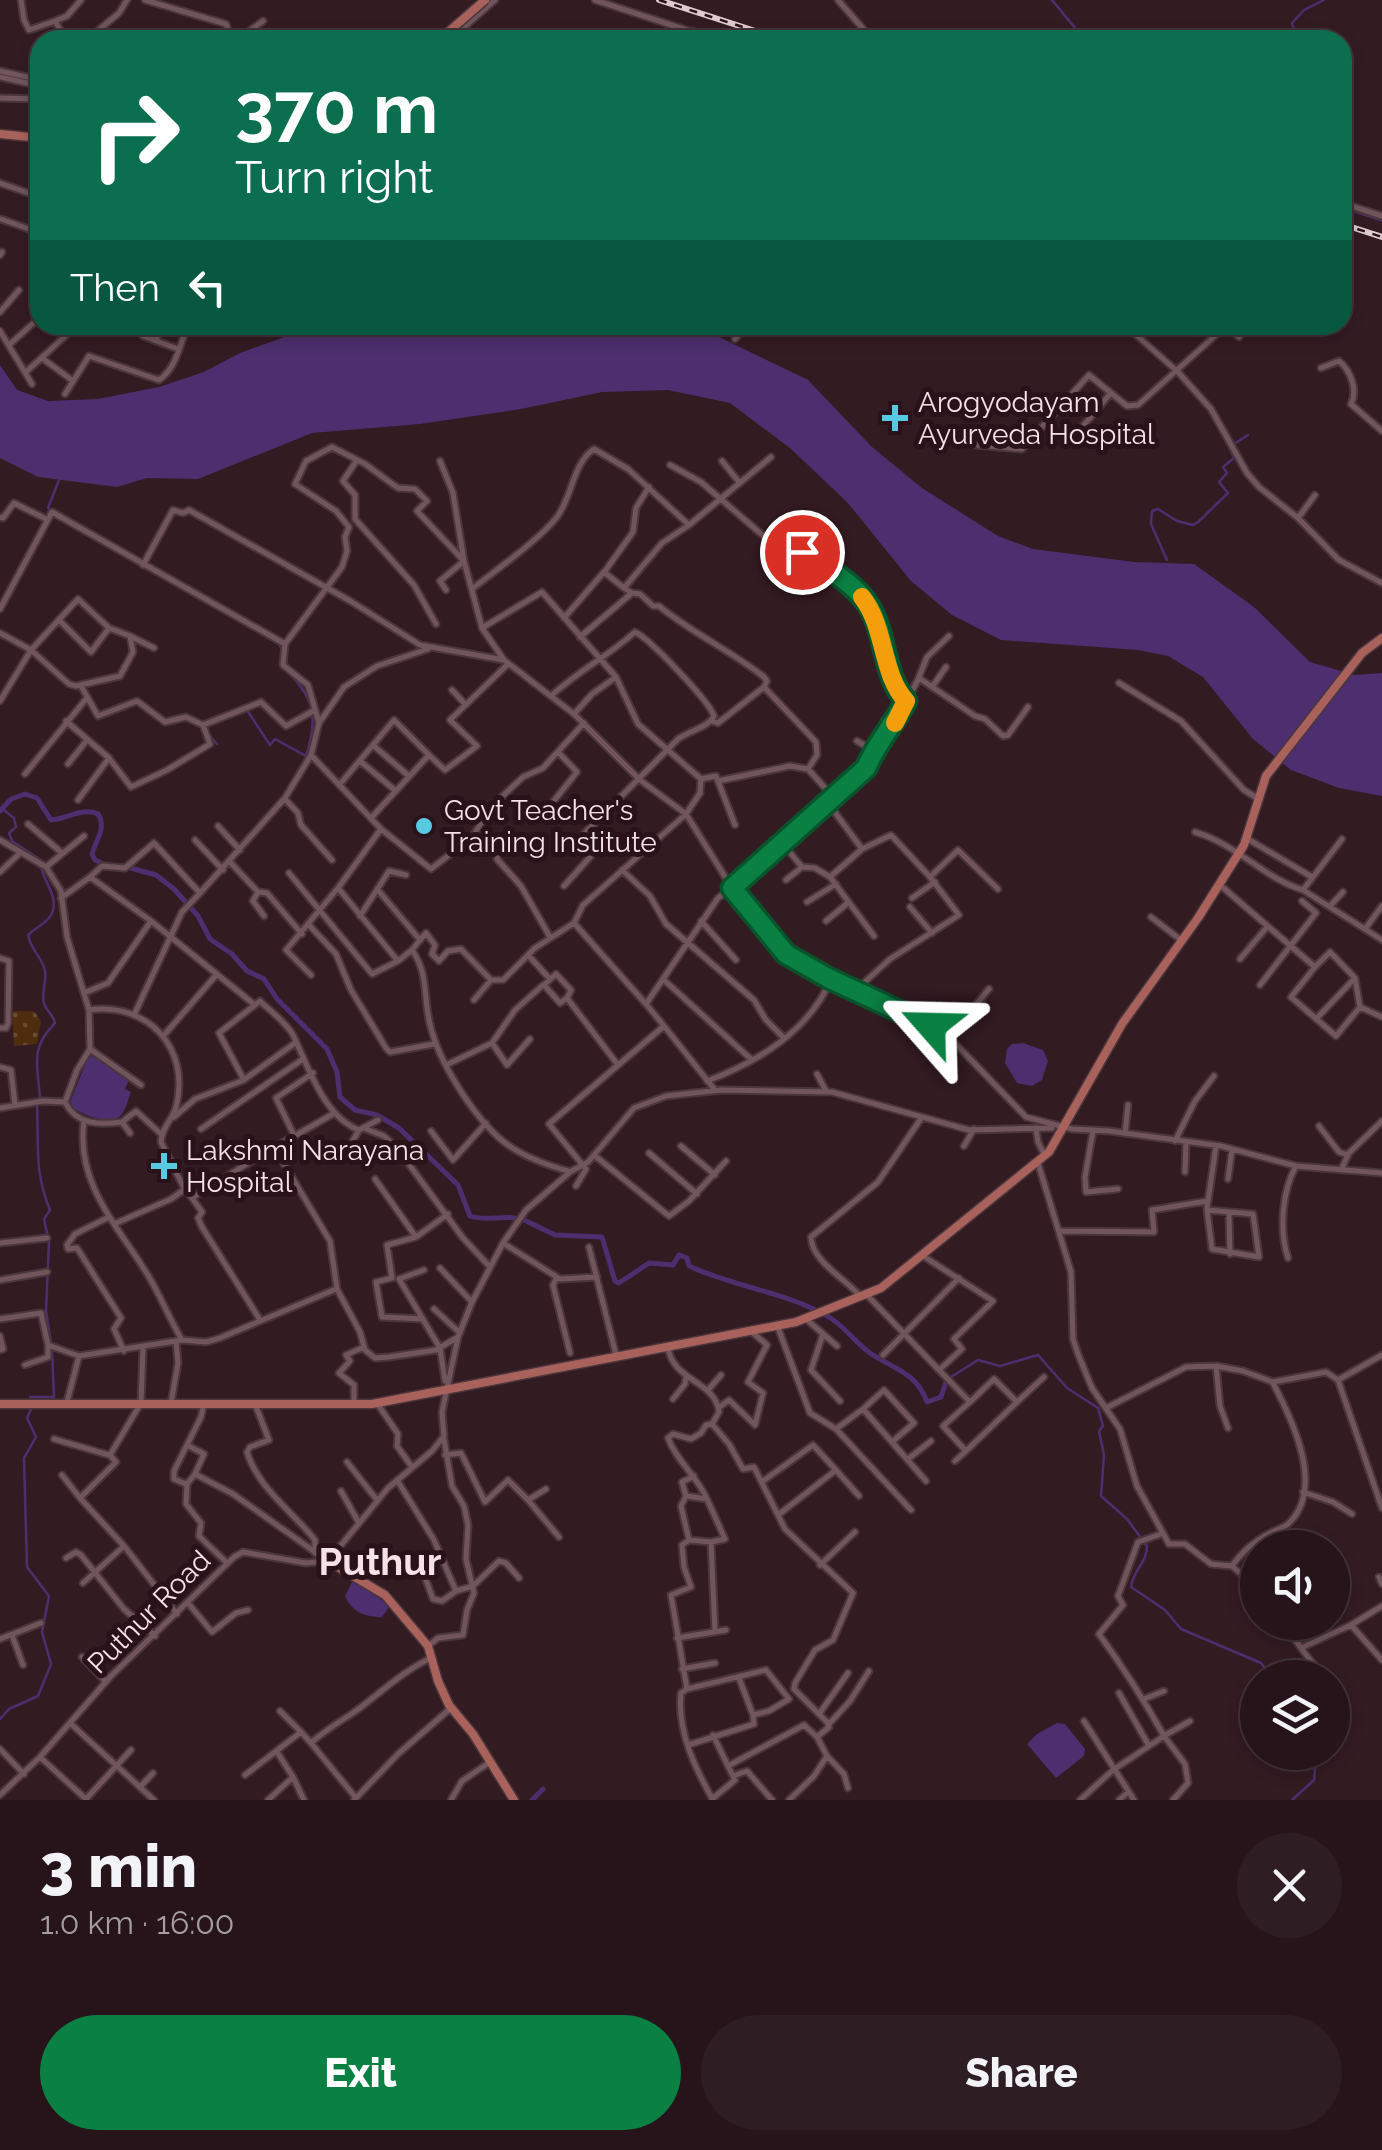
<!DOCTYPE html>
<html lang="en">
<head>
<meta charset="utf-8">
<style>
	body { margin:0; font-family:Raleway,sans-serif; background:#2e1d23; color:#f1f3f6; height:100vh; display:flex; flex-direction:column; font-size:38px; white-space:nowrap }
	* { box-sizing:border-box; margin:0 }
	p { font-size:32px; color:#a49ea2 }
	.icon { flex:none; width:55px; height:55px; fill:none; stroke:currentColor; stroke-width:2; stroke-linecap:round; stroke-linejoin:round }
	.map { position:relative; height:1800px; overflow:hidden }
	.sheet { display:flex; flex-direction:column; background:#26141a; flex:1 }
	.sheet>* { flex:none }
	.banner { position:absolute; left:30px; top:30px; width:1322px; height:305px; border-radius:30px; box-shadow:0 5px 15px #0003,0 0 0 2px #423339; background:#0b6e4f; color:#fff; overflow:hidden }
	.buttons { position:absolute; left:1240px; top:1530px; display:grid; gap:20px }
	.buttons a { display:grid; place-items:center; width:110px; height:110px; border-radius:50%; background:#26141a; box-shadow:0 5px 15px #0003,0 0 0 2px #423339; font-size:50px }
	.pin { position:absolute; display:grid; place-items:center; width:85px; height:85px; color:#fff; margin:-42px; border:5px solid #fff; border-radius:50%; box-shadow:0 2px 10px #0007 }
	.me { position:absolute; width:110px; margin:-55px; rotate:295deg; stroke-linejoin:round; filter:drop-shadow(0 0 8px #0008) }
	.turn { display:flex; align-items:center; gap:35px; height:210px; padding:0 40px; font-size:45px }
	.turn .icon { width:130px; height:130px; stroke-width:2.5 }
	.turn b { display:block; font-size:70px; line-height:85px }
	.then { display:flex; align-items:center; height:95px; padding:0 40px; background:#0003; gap:20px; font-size:38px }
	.round { display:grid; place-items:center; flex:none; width:105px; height:105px; border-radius:52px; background:#2e1d23 }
	.overview { display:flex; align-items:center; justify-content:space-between; height:170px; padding:0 40px }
	h1 { font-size:60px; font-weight:800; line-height:75px }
	.action { display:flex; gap:20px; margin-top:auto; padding:20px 40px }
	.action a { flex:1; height:115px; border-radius:60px; background:#0b8043; color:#fff; font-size:40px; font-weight:800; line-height:115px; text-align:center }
	.action a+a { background:#2e1d23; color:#f1f3f6 }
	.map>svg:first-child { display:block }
	.green { fill:url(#green-dots) }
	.water { fill:#4d2f6f }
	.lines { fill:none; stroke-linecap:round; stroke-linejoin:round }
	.stream { stroke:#4d2f6f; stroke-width:2.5 }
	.canal { stroke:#4d2f6f; stroke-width:5 }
	.minor-casing { stroke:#4a363b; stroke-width:9 }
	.major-casing { stroke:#4a363b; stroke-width:11 }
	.minor { stroke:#71555c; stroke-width:5 }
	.major { stroke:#a9625b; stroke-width:8 }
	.rail-casing { stroke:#ddcbcf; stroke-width:6 }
	.rail { stroke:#291219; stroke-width:2.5; stroke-dasharray:8; stroke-linecap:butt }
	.major-bridge-casing { stroke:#4a363b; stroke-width:11; stroke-linecap:butt }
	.major-bridge { stroke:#a9625b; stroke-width:8 }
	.route-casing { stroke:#07532c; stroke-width:25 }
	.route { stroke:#0b8043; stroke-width:18 }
	.slow { stroke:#f59e0b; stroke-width:18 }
	.poi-dot { fill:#58c9e3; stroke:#291219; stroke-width:4 }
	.labels { text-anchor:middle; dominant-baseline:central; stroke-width:10; stroke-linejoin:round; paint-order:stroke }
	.poi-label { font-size:28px; fill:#f4e2e6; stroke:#291219; text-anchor:start }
	.street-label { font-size:28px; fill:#f4e2e6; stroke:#291219 }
	.district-label { font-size:38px; font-weight:bold; fill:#f4e2e6; stroke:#291219 }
</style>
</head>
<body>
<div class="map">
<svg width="1382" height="1800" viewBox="0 0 1382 1800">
	<defs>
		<pattern id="green-dots" width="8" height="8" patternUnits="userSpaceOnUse" patternTransform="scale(2.5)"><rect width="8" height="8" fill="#4e2d0f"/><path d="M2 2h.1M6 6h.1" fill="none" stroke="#684b32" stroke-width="1.8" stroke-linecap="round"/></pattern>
	</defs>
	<rect width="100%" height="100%" fill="#331b22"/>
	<path class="green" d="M12,1011H34L41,1021L37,1044L14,1046Z"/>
	<path class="water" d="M317,325H397L433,331L468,325H669L711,333L808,380L872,447L922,488L998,536L1033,549L1134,562L1194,564L1254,607L1310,662L1355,675L1382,673V796L1339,788L1291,770L1253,739L1203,677L1168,656L1138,650L1001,640L952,615L911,581L848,503L790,448L730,403L668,390L602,392L521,409L420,424L312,433L198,479L147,478L117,487L38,477L0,458V365L17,390L48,401L98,399L159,387L204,372L240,353Z
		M1023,1043L1043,1050L1048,1061L1042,1080L1032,1086L1017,1083L1005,1063L1007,1049L1012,1044Z
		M93,1056L129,1080L125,1089L131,1092C128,1099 126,1112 119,1117C107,1126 79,1113 69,1105L88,1057Z
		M352,1582H357L390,1606L382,1617C365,1617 352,1612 345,1596Z
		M1057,1723L1065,1724L1085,1749L1084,1756L1056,1778L1027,1744L1037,1734Z"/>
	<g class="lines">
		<path class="stream" d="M1052,0L1085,40
			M1285,40L1294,30L1292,23L1304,10L1324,0
			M1234,444L1248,435
			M54,511L48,508L59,480
			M72,526L279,644L283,652
			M1167,560L1151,524L1152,511L1158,509L1177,521L1193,525L1198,522L1228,493L1219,482L1227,473L1223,467L1234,458L1230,449
			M207,726L247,710L270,745L275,739L306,756C318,719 315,699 288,672
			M210,736L217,744
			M4,810L14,818L16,827L9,833L12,841L41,860
			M40,1098C38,1067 29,1049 55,1023C53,1014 46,1011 44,1003C41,993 47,981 45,971C42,956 32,953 28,935C34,929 44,924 49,918C62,902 45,883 41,868
			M37,1106C39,1145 34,1172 50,1210L44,1219L49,1242L46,1311L51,1343
			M951,1377L978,1360L1000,1366L1038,1355L1067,1388L1098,1408L1103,1426L1099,1431L1104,1455L1101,1496L1127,1519L1147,1546C1147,1563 1133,1570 1131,1587L1165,1610L1181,1629L1261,1663L1273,1678
			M30,1397H54L52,1351
			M0,1719L9,1709L38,1696L51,1664L42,1632L49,1596L27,1567L24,1458L36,1437L27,1418L31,1409
			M1292,1800L1314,1780L1315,1767L1301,1752"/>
		<path class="canal" d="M693,29L726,40
			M18,79L40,83
			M1342,206L1382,219
			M0,811L11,799L25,794L37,798L51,820C67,819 83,807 98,814C107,827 96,840 92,854L95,860L106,865
			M127,867L156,875L174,889L198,916L210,939L232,954L247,971L264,979L277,999L327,1049L337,1072L340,1097L355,1110L377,1115L399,1128L458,1185L470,1216C484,1221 500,1216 515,1218
			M524,1220L555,1235L602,1237L615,1281L619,1283L649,1263L673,1265L679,1255L687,1258L689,1266C734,1287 786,1292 829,1317C845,1327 856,1343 870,1353C895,1370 916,1372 927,1402L941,1397L946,1382
			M532,1800L543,1789"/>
		<g class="minor-casing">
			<path id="minor" d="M21,0L24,20L29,30L55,21
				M145,0L226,24L232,40
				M595,0L717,40
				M838,0L865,31
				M541,34L542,40
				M452,38L495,0
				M66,40L55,21L67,16L81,0
				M87,40L119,13L127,0
				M237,40L263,21
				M0,71L40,80
				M0,77L40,86
				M0,98L38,99L40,86
				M0,183L40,197
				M1342,203L1382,216
				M1,219L40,233
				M0,255L2,252
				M0,312L19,290
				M1125,325L1178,372L1211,409L1247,473L1259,487L1298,518L1339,560L1382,583
				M0,331L32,384
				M143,336L178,349
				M735,339L747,325
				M156,340L162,325
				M9,345L40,317
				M42,358L73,381
				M1321,368L1339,361C1351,371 1358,390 1351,404L1382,431
				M26,372L74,328
				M65,394L89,356L159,380C176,369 180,344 188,325
				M1083,426L1110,394
				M966,444L1022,449L1089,375L1127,406L1138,405L1227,325L1239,337
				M357,460L343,481L355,495V519L414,585L436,624
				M440,461L453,493L464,561L440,581L446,590
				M722,461L739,482
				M670,465L701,482L781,551C792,556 801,550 811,556C843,573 871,601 882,636C889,660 889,683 907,701
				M0,517L3,518L14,503L46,519
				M1298,518L1315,495
				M689,525L771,457
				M143,565L173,510L183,513L189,510L352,602L420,645L504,660L574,714L640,780L686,814L732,888L785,954L949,1037L1026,1117L1072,1129L1109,1131L1221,1146L1296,1166L1382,1173
				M605,571L633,532L636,508L649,487
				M472,589C496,570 539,540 557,517C572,497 573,463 594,449L628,469L689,525L662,543L624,588L604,572L564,618
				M632,593L640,594L653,606H659C692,633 731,651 764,677L767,681L764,687L816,742L817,755L808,769L834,798
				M0,609L52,512L285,644
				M59,620L91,652L109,628
				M482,628L542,592L616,677L638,724L701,779L716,776L735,825
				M0,633L31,650L69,684L76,686L120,676L133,652L130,636L109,628L78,599L31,650L0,701
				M130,636L154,648
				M580,637L632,593L624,588
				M919,677L927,657L949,636
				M1119,683L1181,721L1244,790L1257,798
				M81,686L98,716L137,701L165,722L186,717L203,725L261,702L286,726L315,710
				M932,687L946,667
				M452,690L466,705
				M551,696C577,672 608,656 635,632C650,639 709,701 714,716C709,727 689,731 678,739L577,841L591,856L564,886
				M574,714L592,694L616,677
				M66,721L109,758L78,800
				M712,721L718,723L764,687
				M319,723L344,687L377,666L428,649
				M857,741L873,750
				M374,746L409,776
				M311,755L381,829L431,869L472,837L487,834L499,851L497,859L521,886L550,937
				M429,755L445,770L477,746L450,720L508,664
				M109,758L131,787L167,770L210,744L203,725
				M360,761L396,791
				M68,764L87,740
				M25,774L86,699
				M718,781L790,766L808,769
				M340,784L394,720L429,755L371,818
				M285,799L298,813L301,825L332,860
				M828,803L862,849L891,835L930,877L959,915L890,959L856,990
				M549,807L577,772L559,753
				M28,824L62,853
				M218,826L240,850
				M1195,832C1238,845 1265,879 1303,890L1382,940
				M473,836L492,806L523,777L543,768L584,723
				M1246,838L1312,877
				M0,840L46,867L61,891L67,937L89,1010L90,1049L77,1070L65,1102C76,1125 100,1125 122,1122L130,1133
				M195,840L223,870
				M783,844L802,867L786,880
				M862,849L830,877L874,936
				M230,862L258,892L267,893L302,934
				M46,867L84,836
				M802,867L815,868L830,877
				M622,870L650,896L666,924L754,1000L766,1020L784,1038
				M0,872L20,853
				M289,873L372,974L398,961
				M90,877L102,866L125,868L154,843L200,893L285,798L311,755L319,723L308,685L283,665L285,644L342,567L347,551L345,537L349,527L336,511L295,484L306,461L332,447L365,464L398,488L415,489L427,501L417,511L464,561L482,628L504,660
				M930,877L958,850L998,889
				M1220,885L1315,967L1291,997L1336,1036L1360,1007L1355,978L1330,952L1315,967
				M338,888L398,961L412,950C429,974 423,998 430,1024C438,1061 474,1118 504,1142C523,1157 547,1165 568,1171
				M377,889L420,940L412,950
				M1303,890L1342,839
				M258,892L253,901L264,916
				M61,898L90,877L151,921L108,983L84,993
				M912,898L935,882
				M807,902L836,884
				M1330,906L1343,892
				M910,907L932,933
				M360,916L389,871L406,875
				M1151,917L1181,940
				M151,921L255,1005
				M701,921L736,960
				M826,921L849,902
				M574,923L583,905L686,814L700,793L701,779
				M309,925L336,954L351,990L386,1048L390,1052L434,1044
				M1365,929L1382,906
				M420,940L426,933L435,945L432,954L439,961L448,951L461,949L491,980
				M528,955L550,979
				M0,958L9,961L8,1023L6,1028H0
				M1240,959L1267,927
				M311,975L286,950L338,888L381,829
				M664,980L752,1060
				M1260,985L1316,913L1302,901
				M567,998L571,990L556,974L544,985L560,1003L567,998L618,1065
				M474,1000L491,980H503L535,948L574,923L645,1003
				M1360,1007L1382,1017
				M89,1010C148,1002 191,1048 176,1107C173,1119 161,1128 161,1142L182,1184L202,1212L198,1218L202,1227L260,1320
				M134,1015L182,912L200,893
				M1316,1019L1355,978
				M664,1026L715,1090
				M165,1034L217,974
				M949,1037L989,989
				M492,1043L515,1010L543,985
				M90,1049L141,1085
				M446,1065L492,1043L507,1065L530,1039
				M0,1067L11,1070L15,1105
				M817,1074L826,1091
				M245,1079L295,1043
				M707,1081C758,1062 810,1030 831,979
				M0,1108L43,1101L65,1102
				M174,1117L195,1099L244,1080L219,1033L260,1001C270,1011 287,1023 293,1035C308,1066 324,1117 359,1130L378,1120
				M84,1121C75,1185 120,1228 149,1277C161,1297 170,1320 182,1340
				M122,1122L136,1111L161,1134
				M1319,1126L1339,1152L1348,1155L1341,1170
				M1036,1128L1038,1142L1045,1156
				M201,1129L303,1059
				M366,1129L384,1136L397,1148L463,1238L490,1267
				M431,1131L453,1160L486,1123
				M1093,1131L1085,1177L1086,1192L1118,1189
				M1125,1133L1128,1105
				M294,1135L276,1098L313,1073
				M1175,1141L1195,1101L1214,1076
				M681,1146L715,1175
				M964,1146L974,1129
				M275,1147L333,1114
				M348,1149L359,1130
				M649,1153L697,1194
				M1348,1154L1382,1121
				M594,1155L669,1216L689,1201L726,1161
				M1038,1163L1071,1272L1073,1339L1078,1354L1092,1388L1120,1429L1137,1486L1169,1544H1185L1211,1564L1232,1566L1258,1589
				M1185,1172L1186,1142
				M375,1179L416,1237L448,1214
				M1228,1179L1232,1150
				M576,1186L586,1169L549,1124L664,1026L646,1004L718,898L747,876L866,768L873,750L893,726L919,678L975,716L985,719L1003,736L1008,735L1028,707
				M192,1198L274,1147L330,1241L337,1289L360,1332L365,1350L375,1358L389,1357L436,1350L458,1337
				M1207,1210L1253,1214L1259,1257L1212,1249L1207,1210V1208L1216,1146
				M1229,1215L1230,1254
				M107,1218L75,1234L67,1245L68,1249L77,1248L121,1318L114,1329L124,1351
				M114,1224L171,1199L185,1189
				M1060,1231L1154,1232L1152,1210L1207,1201
				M416,1237L387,1245L392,1278L376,1282L382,1317L423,1319
				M0,1243L47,1238
				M503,1243L560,1279L597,1277
				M589,1247L616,1355
				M1288,1258C1279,1230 1282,1191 1296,1166
				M440,1268L472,1302
				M424,1270L399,1279L440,1348L445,1381
				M557,1277L553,1285L570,1353
				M0,1280L47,1272
				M867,1295L939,1370L962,1349L954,1339L993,1301L923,1256
				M860,1296C845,1278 812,1262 811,1237L878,1182L922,1117
				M434,1309L460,1333
				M0,1319L41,1313L48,1345L79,1356L182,1340L206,1342L220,1338L336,1289
				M806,1319L837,1346
				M777,1325L810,1413L836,1429L911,1510
				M823,1334L811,1370L840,1401
				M0,1336L3,1349L0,1350
				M668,1347C672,1381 716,1381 719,1412L712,1424L729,1444L743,1469L754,1467L785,1529L853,1593L833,1640L815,1650L795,1683L794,1689L827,1722L829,1727L817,1737
				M143,1349L141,1403L110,1455L116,1462L80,1498L124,1546L177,1614
				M883,1355L959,1278
				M25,1365L48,1357V1345
				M1216,1366L1220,1406L1228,1428
				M939,1370L970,1402L994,1379L1017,1402L966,1451L943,1426L970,1402
				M1338,1380L1382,1355
				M708,1390L721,1375
				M673,1399L685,1384L686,1377
				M67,1402L79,1356
				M1017,1402L1044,1377
				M171,1403L178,1363L176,1342
				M377,1403L398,1434L397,1446L412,1467
				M255,1404L269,1440L250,1447L247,1452C258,1488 292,1511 315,1540V1553
				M354,1404V1385L339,1373L350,1361L346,1355L364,1347
				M721,1406L729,1400L755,1425L763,1393L748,1382L767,1345L752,1332
				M1106,1408L1186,1367L1216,1366L1243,1371L1273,1382L1326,1372L1338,1380L1382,1508
				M863,1409L884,1390L914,1423L892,1442
				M836,1429L863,1409L926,1481
				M54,1439L109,1455
				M187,1445L204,1454L195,1474L233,1494L325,1559
				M445,1455L461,1453L485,1502L508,1480L528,1500L546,1489
				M908,1459L931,1441
				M955,1461L966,1451
				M347,1462L377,1500
				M836,1470L859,1496
				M195,1474L187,1484L186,1504L201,1523L199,1536L227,1563
				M62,1475L80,1498
				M694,1476L682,1482L686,1496L681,1506L689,1540L711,1542L715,1631
				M397,1480L434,1540L456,1591L473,1586L499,1561L506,1563L519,1578
				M763,1481L813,1445L836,1470L778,1515
				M186,1484L174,1479V1471L201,1417L204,1403
				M341,1491L359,1523
				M1303,1492L1333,1502L1352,1514
				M686,1496L707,1499C697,1476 677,1462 668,1438L673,1434L691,1439L701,1433L706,1425L712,1424
				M707,1499L725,1539L711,1542
				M528,1500L559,1537
				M689,1540L682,1545L684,1567L691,1587L671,1595L687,1689L681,1693C677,1731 695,1768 713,1800
				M66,1558L76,1552L81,1555L124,1609L155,1636
				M419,1561L433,1599L442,1601L456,1591
				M820,1565L855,1532
				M1232,1566C1244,1549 1256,1540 1274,1531C1278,1529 1285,1527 1288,1524C1326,1489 1292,1419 1273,1383
				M1379,1577L1382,1584
				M83,1583L124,1546
				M188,1603L212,1632L236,1613L248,1610
				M1283,1622L1301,1648L1351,1625L1382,1606
				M1351,1625L1382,1660
				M12,1635L23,1665
				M677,1638L726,1630
				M0,1639L41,1623
				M428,1646L438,1638L463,1635L467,1610L474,1593L466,1559L468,1525L464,1506L452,1486L444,1439
				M1301,1648L1324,1678
				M82,1657L106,1682
				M682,1669L715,1663
				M739,1678L753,1715
				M687,1689L766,1670L789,1699L769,1711L753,1715L754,1724L688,1745
				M1332,1689L1341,1700
				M1119,1693L1149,1746
				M1144,1699L1164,1691
				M280,1711L301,1732
				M819,1714L848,1673
				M1084,1721L1134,1800
				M70,1723L154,1800
				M829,1724L850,1701L869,1671
				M713,1735L728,1766L804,1725L817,1737L827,1756L814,1776L789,1800
				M311,1743L356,1798
				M0,1749L24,1774
				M277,1752L293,1777
				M827,1756L844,1774L848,1788
				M41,1758L87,1800
				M245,1775L301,1732L311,1743C324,1731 336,1724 350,1715C378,1696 399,1673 431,1658
				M733,1776L747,1771L772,1800
				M140,1787L153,1773
				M0,1795L40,1757L111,1676L234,1557L243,1552L306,1563L328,1561L388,1488L432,1451L444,1436L442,1412L458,1337L472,1302L503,1243L526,1210L570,1172L588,1162L634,1108L666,1096L721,1090L832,1092L969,1130L1052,1128
				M86,1799L131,1750
				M712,1799L735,1780L728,1766
				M268,1800L293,1777L304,1800
				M354,1800L398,1754L451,1708
				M451,1800L462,1781L490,1762
				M1080,1800L1113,1770L1164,1736C1144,1700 1123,1667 1099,1634L1123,1605L1118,1596L1138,1542L1161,1534
				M1119,1800L1128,1792
				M1173,1800L1188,1783L1185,1764L1164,1736L1190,1721"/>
		</g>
		<g class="major-casing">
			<path id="major" d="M0,134L40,138
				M0,1404H372L796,1322L881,1288L1049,1152L1122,1024L1198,918L1244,845L1266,776L1362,653L1382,638
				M328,1561L385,1595L428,1646L438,1681L449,1705L473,1734L514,1800"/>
		</g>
		<use href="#minor" class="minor"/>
		<use href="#major" class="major"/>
		<g class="rail-casing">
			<path id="rail" d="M659,0L783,40
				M1342,224L1382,237"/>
		</g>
		<use href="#rail" class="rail"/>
		<g class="major-bridge-casing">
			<path id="major-bridge" d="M439,40L485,0"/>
		</g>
		<use href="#major-bridge" class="major-bridge"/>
	</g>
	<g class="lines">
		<g class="route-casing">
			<path id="route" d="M802,552L810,554C829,570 856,585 869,606C887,636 883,676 906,701C894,724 876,744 866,768L732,888L786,954L828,978L931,1026"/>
		</g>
		<use href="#route" class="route"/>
		<path class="slow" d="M862,597C886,628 881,674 906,701L895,723"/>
	</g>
	<g class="poi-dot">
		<path d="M890 403h10v10h10v10h-10v10h-10v-10h-10v-10h10z"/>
		<circle cx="424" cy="826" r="10"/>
		<path d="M159 1151h10v10h10v10h-10v10h-10v-10h-10v-10h10z"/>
	</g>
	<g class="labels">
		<g class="poi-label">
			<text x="918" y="402">Arogyodayam<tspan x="918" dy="32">Ayurveda Hospital</tspan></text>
			<text x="444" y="810">Govt Teacher's<tspan x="444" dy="32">Training Institute</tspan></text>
			<text x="186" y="1150">Lakshmi Narayana<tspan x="186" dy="32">Hospital</tspan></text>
		</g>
		<g class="street-label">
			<text transform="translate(149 1612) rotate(-45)">Puthur Road</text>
		</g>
		<g class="district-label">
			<text x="380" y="1561">Puthur</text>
		</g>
	</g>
</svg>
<div class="buttons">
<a><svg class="icon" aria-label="sound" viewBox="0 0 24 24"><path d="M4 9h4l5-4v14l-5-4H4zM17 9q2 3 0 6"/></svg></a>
<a><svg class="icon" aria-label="layers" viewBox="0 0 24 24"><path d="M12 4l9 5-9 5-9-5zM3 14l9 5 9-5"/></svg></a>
</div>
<div class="pin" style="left:802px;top:552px;background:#d93025"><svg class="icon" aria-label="arrive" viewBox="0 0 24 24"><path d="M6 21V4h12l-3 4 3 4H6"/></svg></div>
<svg class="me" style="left:931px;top:1026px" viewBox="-20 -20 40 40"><path d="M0-17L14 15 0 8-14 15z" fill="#0b8043" stroke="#fff" stroke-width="4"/></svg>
<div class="banner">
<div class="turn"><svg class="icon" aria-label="right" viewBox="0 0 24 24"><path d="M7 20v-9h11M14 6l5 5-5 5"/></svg><div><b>370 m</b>Turn right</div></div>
<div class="then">Then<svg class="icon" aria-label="left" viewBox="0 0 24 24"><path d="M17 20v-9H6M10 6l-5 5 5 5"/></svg></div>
</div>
</div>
<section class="sheet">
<div class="overview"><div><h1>3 min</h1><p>1.0 km · 16:00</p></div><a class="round"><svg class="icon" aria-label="close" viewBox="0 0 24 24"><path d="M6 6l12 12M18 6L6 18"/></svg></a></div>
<div class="action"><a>Exit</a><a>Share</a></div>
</section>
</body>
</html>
